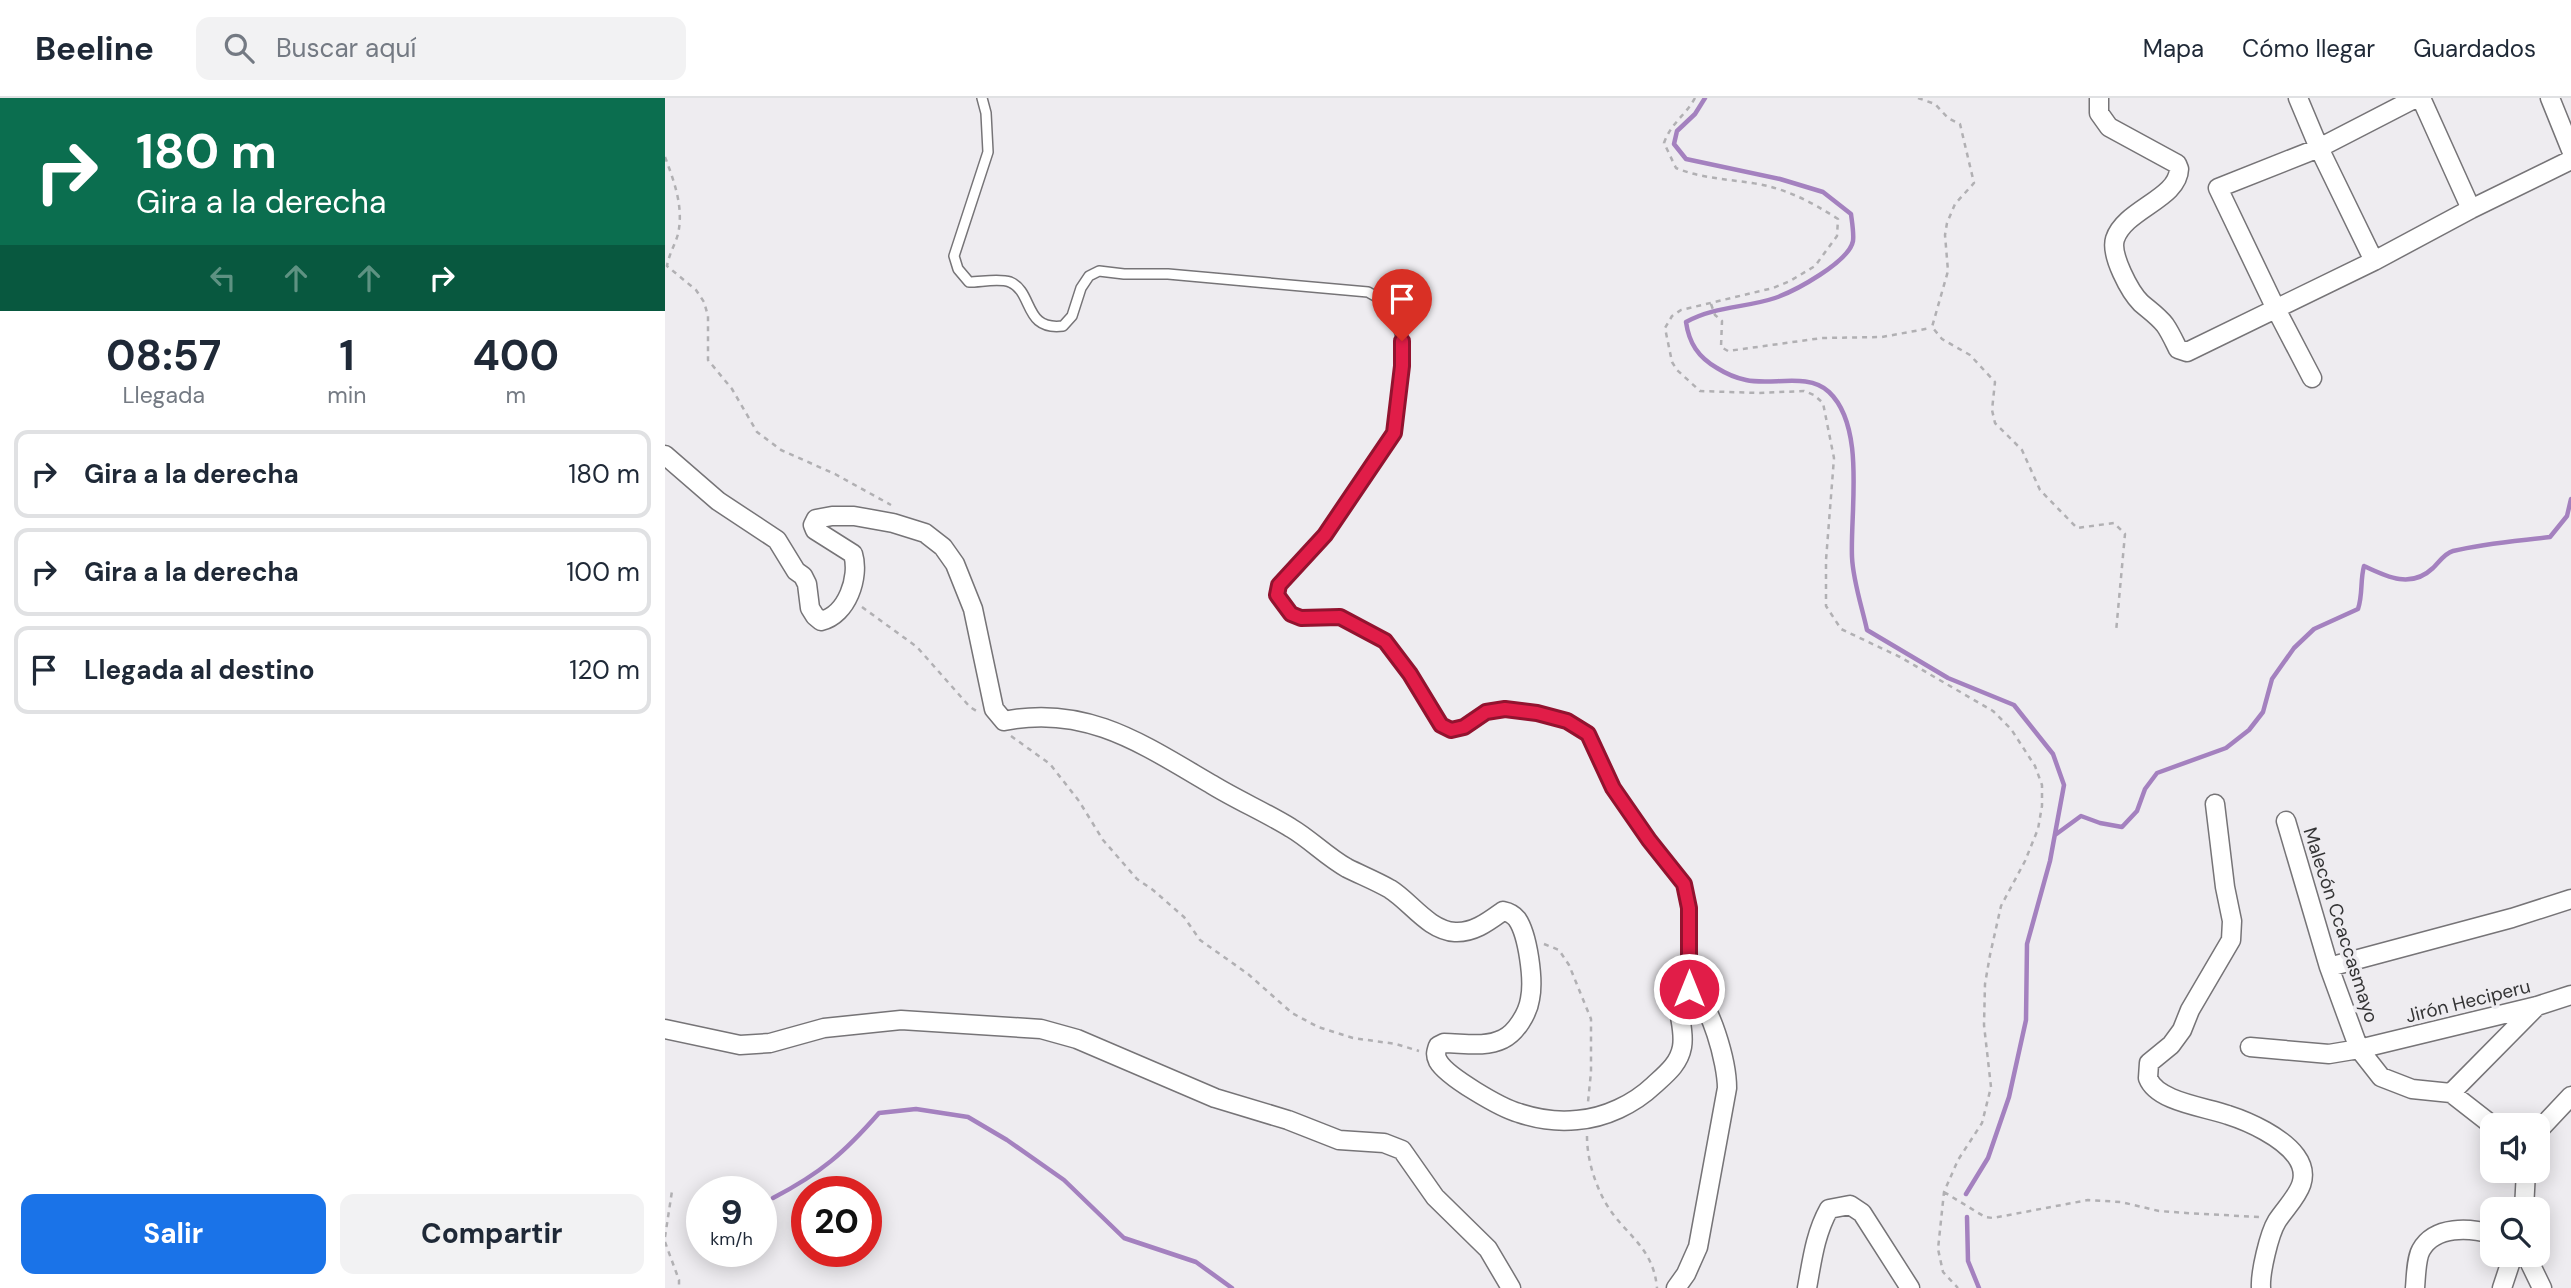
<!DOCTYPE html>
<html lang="es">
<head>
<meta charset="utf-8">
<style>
	body { margin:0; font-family:"DM Sans",sans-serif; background:#f2f2f3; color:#1f2937; height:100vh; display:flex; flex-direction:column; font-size:26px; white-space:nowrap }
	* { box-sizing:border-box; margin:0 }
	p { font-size:23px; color:#747a83 }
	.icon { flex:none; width:38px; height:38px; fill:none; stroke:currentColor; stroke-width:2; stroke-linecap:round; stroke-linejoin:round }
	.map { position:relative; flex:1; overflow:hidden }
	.sheet { display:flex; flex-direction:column; background:#fff; width:665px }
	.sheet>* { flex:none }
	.hud { background:#0b6e4f; color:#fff; overflow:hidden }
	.tools { position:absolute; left:1815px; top:1015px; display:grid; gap:14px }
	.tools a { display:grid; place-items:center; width:70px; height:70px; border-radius:14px; background:#fff; box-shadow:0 4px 18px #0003; font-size:35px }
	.speed { position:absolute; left:21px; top:1078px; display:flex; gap:14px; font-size:35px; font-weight:700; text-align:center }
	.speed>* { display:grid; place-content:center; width:91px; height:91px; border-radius:50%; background:#fff; box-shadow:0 4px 18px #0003; line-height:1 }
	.speed small { font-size:18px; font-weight:400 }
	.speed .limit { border:10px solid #d22; background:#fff; color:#111 }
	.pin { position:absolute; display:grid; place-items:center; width:60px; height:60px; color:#fff; margin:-72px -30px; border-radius:50% 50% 50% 0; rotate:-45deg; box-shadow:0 0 7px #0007 }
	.pin .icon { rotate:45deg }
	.me { position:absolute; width:77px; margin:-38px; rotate:0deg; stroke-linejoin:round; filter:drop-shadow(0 0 5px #0008) }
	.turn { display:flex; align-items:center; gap:24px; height:147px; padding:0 21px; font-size:32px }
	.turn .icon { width:91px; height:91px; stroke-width:2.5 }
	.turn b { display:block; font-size:49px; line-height:60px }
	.lanes { display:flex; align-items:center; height:66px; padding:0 21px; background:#0003; justify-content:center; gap:35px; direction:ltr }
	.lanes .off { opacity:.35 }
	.eta { display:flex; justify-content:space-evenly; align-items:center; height:119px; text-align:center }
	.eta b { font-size:42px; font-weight:700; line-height:49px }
	.button { display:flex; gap:14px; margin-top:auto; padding:14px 21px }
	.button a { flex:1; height:80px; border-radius:14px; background:#1a73e8; color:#fff; font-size:28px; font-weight:700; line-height:80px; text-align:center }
	.button a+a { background:#f2f2f3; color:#1f2937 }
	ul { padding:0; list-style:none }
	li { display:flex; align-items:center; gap:21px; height:88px; margin:0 14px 10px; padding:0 7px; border:4px solid #e0e1e3; border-radius:14px }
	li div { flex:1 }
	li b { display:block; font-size:26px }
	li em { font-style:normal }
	header { display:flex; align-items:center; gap:42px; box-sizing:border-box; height:98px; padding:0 35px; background:#fff; border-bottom:2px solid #e0e1e3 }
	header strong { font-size:33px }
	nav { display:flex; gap:38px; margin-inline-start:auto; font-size:24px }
	.search { width:490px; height:63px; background:#f2f2f3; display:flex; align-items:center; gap:18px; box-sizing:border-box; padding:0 24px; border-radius:14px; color:#747a83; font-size:26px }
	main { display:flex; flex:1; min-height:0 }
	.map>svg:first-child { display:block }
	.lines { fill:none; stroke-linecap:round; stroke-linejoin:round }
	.stream { stroke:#a481bf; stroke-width:4.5 }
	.lane-casing { stroke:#767477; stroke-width:12 }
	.street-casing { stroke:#767477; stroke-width:21 }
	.path { stroke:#b1b0b3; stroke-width:2.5; stroke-dasharray:5 5; stroke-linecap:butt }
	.lane { stroke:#fff; stroke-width:9 }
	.street { stroke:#fff; stroke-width:18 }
	.route-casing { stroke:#92132f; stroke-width:18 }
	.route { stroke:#e11d48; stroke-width:12 }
	.labels { text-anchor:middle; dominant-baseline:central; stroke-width:7; stroke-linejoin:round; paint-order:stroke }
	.street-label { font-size:19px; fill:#343435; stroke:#eeecf0 }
</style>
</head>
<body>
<header>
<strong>Beeline</strong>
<div class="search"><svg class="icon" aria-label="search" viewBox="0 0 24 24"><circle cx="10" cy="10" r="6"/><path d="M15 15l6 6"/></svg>Buscar aquí</div>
<nav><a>Mapa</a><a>Cómo llegar</a><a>Guardados</a></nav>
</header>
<main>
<section class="sheet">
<div class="hud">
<div class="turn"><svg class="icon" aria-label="right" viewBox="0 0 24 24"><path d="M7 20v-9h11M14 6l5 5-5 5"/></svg><div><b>180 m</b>Gira a la derecha</div></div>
<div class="lanes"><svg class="icon off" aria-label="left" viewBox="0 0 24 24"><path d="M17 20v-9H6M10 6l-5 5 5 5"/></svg><svg class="icon off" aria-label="ahead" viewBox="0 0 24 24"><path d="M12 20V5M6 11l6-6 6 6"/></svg><svg class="icon off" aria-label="ahead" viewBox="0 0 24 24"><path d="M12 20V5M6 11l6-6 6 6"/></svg><svg class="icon" aria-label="right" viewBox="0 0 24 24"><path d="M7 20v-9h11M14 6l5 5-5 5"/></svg></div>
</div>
<div class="eta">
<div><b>08:57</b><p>Llegada</p></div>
<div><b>1</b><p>min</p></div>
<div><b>400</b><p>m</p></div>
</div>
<ul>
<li><svg class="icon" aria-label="right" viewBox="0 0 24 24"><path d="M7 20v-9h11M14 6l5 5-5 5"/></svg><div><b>Gira a la derecha</b></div><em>180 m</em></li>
<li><svg class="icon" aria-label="right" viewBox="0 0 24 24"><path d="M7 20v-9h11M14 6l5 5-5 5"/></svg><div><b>Gira a la derecha</b></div><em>100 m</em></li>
<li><svg class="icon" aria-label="arrive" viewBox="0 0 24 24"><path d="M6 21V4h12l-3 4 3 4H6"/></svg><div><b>Llegada al destino</b></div><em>120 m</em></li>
</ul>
<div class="button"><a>Salir</a><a>Compartir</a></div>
</section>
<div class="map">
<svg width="1906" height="1190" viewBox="0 0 1906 1190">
	<rect width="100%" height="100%" fill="#eeecf0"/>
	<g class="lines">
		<path class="stream" d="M1040,0L1030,16L1012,33L1009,46L1021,61L1115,81L1158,94L1186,116C1187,124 1189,135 1188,143C1184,164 1130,193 1110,200C1080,210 1050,208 1021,224C1024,245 1033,259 1052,270C1060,275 1071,280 1081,282C1107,288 1143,274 1164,294C1201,329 1185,413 1187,459C1188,483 1197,509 1202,532L1283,580L1349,607L1388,656L1399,687L1385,763L1362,846L1361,922L1344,999L1323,1060L1301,1096
			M1390,737L1416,718L1435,725L1457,729L1472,713L1480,691L1492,675L1561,650L1584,632L1598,614L1607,581L1629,550L1649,531L1693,511C1698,496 1695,483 1699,468C1722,479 1746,491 1768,470C1774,464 1780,455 1788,453C1820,445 1852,443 1885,439L1902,418L1906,401
			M108,1100C156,1075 179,1055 214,1015L251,1011L303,1019L342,1042L399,1082L459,1140L531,1164L567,1190
			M1302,1119L1303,1163L1314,1190"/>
		<g class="lane-casing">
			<path id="lane" d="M317,0L321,15L323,54L289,158L293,171L304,184C316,184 334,180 345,184C369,194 358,233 398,228L407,218L416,190L424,178L434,173L459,176H503L703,194L719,203L729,214L737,243V268L729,335L660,437L614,487L612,497L626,516L636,520L675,519L720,543L745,576L776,627L786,632L799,629L821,614L840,611L872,615L902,623L923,636L948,690L983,742L1019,786L1024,810V891"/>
		</g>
		<g class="street-casing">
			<path id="street" d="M1434,0V15L1444,29L1512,66L1514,71C1513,101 1460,111 1450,141C1445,157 1465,194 1476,205C1484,212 1493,218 1500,227C1505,234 1509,243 1513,251L1522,254L1709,163L1806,111L1906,62
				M1633,0L1654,50L1709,163
				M1756,0L1806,111
				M1885,0L1906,52
				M1647,280L1611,211L1553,90L1654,50L1751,0
				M0,357L53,403L112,442L131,473L138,478L142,486L145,510L150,518L156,523C182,517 195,479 188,456L150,432L148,427L151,421L167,418H189L228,425L260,435L278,449L290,466L308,511L329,611L339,623C421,606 479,647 546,686C572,702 600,714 626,730C645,741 662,759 682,770C696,777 711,783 725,791C746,804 763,832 790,834C809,835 824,823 838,813C843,814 848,816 852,821C863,837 869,882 865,901C863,915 851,935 838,941C820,950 798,945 779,945L773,948C771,954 770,957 773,963C782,979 836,1010 854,1015C872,1021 893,1024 912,1022C940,1020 969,1006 989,987C1001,976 1014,966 1017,949C1020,933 1013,917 1013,901L1018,893L1024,891C1046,902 1062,966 1062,990L1033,1149L1021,1176L1011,1190
				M1550,706L1560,789L1567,823L1566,842L1525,912L1517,932L1506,947L1484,965L1483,980C1492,1004 1541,1009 1563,1017C1585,1024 1617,1039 1631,1058C1650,1084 1625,1103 1612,1123C1604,1136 1595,1175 1596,1190
				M1621,723L1664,869L1694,951L1716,979L1747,991L1786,995L1827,1027
				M1664,869L1847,820L1906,801
				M0,931L75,947L105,945L159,930L236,922L376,931L412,941L550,1000L623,1022L674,1042L719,1045L737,1052L770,1099L823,1151L846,1190
				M1585,949L1664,956L1694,951L1872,908L1906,897
				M1786,995L1872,908
				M1872,1034L1906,998
				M1859,1111L1861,1073
				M1861,1157L1877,1190
				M1142,1190C1147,1163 1150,1136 1164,1111L1185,1107L1197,1115L1245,1190
				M1750,1190C1751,1179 1751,1161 1756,1152C1770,1127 1805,1130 1827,1136
				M1837,1190L1848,1157"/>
		</g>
		<path class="path" d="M1030,0C1020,18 1006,25 999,45L1011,70C1035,80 1061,81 1087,85C1120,90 1145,103 1173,121L1172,138L1150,168L1125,183L1108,190L1016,212L1007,218L1000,230L1007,264L1012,272L1035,293L1093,295L1139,293L1149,297L1158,305L1169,360L1161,462V508L1176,531L1235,559L1328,613L1346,631L1370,668L1377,687V708L1373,731L1360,763L1336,808L1325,857L1320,886L1319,927L1326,989L1317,1025L1293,1062L1279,1094L1273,1151L1278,1174L1293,1190
			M1253,0L1270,6L1283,20L1295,26L1309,85L1290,106L1282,125L1280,137L1283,173L1267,229L1277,241L1305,257L1330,284L1327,312L1330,325L1357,352L1375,392L1412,430L1449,425L1460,436L1451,534
			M0,59C9,83 19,109 13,136C10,147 4,156 2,168L31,192L39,204L43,218V262L67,291L92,334L116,352L170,376L226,407
			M1046,206L1050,217L1057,223L1056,249L1063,253L1157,240L1217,239L1266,230
			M197,509L252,549L305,609L313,614
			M346,638L385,666L414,703L438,742L472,781L488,792L519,819L535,842L583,876L627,915L653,929L688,940L731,946L754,953
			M879,846L894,852L904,867L926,921V974L923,1004
			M922,1038C922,1060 929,1083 939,1102C957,1136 988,1146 992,1190
			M1279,1094L1320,1119L1328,1120L1423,1102L1456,1104L1494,1113L1521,1115L1594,1119
			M0,1139L7,1093
			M0,1144L14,1182V1190"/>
		<use href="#lane" class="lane"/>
		<use href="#street" class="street"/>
	</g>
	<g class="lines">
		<g class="route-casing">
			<path id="route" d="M737,243V268L729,335L660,437L614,487L612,497L626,516L636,520L675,519L720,543L745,576L776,627L786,632L799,629L821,614L840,611L872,615L902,623L923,636L948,690L984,742L1019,786L1024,810V891"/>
		</g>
		<use href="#route" class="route"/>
	</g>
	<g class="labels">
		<g class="street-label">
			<text transform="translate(1676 827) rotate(72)">Malecón Ccaccasmayo</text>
			<text transform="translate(1803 903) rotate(-14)">Jirón Heciperu</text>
		</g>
	</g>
</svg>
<div class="tools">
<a><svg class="icon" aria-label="sound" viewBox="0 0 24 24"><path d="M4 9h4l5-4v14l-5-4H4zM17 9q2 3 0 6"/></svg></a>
<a><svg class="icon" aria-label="search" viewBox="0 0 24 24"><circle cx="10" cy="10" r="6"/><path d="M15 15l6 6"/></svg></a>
</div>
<div class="speed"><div>9<small>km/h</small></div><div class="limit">20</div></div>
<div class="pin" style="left:737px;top:243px;background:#d93025"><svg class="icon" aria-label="arrive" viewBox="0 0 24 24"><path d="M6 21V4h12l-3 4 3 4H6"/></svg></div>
<svg class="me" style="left:1024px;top:891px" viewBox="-20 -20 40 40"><circle r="17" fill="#e11d48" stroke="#fff" stroke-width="3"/><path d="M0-11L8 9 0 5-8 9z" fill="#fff"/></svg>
</div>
</main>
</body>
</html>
